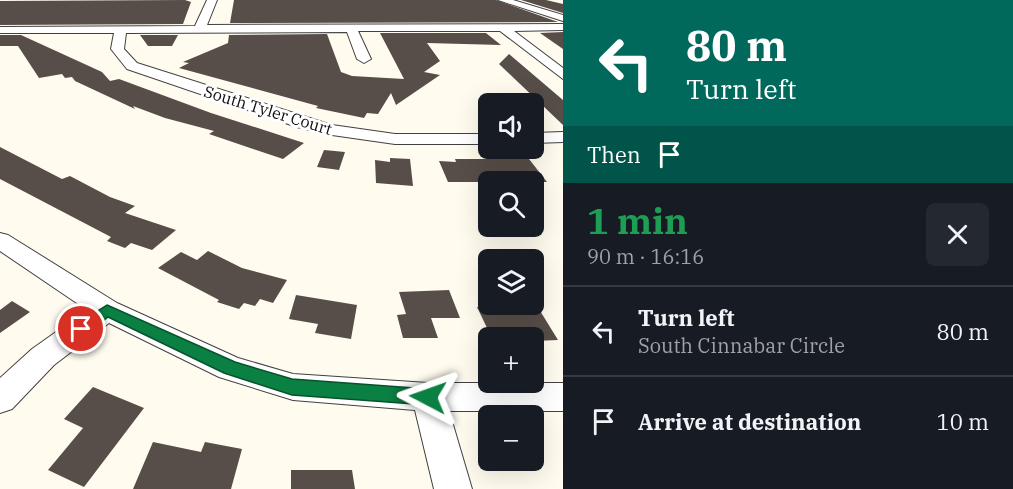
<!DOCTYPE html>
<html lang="en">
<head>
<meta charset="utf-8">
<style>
	body { margin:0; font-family:"IBM Plex Serif",serif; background:#242831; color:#f1f3f6; height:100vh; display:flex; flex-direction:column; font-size:22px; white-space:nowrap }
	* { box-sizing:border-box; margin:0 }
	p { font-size:20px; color:#9ea1a6 }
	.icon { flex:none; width:33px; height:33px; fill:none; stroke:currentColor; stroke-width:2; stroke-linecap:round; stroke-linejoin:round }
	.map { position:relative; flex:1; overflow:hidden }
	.panel { display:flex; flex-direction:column; background:#171b24; width:450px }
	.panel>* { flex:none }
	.banner { background:#00695c; color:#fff; overflow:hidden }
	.tools { position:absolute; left:478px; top:93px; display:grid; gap:12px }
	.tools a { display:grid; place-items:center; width:66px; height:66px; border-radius:9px; background:#171b24; box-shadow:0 6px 24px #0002; font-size:30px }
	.pin { position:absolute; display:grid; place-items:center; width:51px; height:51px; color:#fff; margin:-26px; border:3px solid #fff; border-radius:50%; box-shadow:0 2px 6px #0007 }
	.me { position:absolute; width:66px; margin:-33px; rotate:274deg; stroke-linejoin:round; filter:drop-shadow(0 0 4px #0008) }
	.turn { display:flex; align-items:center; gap:21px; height:126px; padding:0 24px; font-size:27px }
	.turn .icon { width:78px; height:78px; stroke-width:2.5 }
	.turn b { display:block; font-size:42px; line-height:51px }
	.then { display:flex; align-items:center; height:57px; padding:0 24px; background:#0003; gap:12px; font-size:22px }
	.round { display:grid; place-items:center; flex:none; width:63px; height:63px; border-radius:9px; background:#242831 }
	.head { display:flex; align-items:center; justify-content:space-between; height:102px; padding:0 24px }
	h1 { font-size:36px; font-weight:800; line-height:45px; color:#1e9e55 }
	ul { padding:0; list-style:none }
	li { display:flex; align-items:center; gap:18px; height:90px; padding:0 24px; border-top:2px solid #363941 }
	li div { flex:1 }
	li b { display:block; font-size:22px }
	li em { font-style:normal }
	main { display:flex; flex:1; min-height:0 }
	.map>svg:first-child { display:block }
	.building { fill:#584e49 }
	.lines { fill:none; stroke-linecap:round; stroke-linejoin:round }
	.minor-casing { stroke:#414141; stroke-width:2 }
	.minor { fill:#fff; fill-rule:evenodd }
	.route { fill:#0b8043; stroke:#07532c; stroke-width:1.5 }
	.labels { text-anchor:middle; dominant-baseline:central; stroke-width:6; stroke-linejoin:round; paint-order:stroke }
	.far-street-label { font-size:16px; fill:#0e0e0e; stroke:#fff }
</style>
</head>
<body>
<main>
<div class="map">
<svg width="563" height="489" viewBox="0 0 563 489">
	<rect width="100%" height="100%" fill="#fffbef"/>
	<path class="building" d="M185,0L191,2L183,24L0,25V1Z
		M234,0H496L558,22L230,23Z
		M521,0H546L563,4V13Z
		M563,32V49L540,33Z
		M380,33H486L501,45L427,43L440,61L424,72L440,75L396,105L391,93L378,114L367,113L364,118L316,108L318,106L179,68L189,63L183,62L228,43L229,35L327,34L341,72L352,76L404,79Z
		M0,35H21L102,72L110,81L119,79L211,113L304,143L283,159L209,134L214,131L165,118L133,106L135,109L75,81L72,77L65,78L62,74L39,78L18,46H0Z
		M140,35H178L172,46H148Z
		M509,54L563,100V125L499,64Z
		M0,147L62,179L70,176L110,197L135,206L125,213L176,230L152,250L131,243L125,248L107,241L111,237L0,179Z
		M324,150L345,152L339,170L317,167Z
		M390,158L410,159L413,186L376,183L375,160L390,162Z
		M455,159H529L547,182H448L439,161L456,162Z
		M208,251L242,268L287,280L273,303L260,299L255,306L244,303L239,309L217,302L219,300L158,268L181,252L197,260Z
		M449,290L460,318H431L438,338H403L397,315L406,314L399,292Z
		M296,295L357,305L351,339L315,333L318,324L289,319Z
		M12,301L30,312L0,333V310Z
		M534,301L558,340L534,341V338H520L516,329L488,330L477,307L534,306Z
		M93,387L144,408L84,487L48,470L83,428L64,419Z
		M153,442L201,452L205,442L242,449L231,489H133Z
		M291,470H352L355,489H291Z"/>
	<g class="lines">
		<g class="minor-casing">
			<path id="minor" d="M207,0H217L207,25L563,24V30L514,31L563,68V79L500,31H358L371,59L364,63L357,59L347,32L126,33L124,49L137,63L332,125L395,134H489V144H395L332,135L297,127L127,69L111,49L114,33H0V27L195,26Z
				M498,0H513L563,15V21Z
				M563,132V142L534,143V133Z
				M0,233L8,235L117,303L238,358L293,374L428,383H563V411H449L472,489H434L415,410L293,400L219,377L109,323L54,365L12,409L0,413V378L32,349L87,310L0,251Z"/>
		</g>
		<use href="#minor" class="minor"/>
	</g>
	<path class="route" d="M107,305L235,362L292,379L428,389L434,391L437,397L434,402L428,405L292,395L224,373L108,317L87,334H75L73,329L75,325Z"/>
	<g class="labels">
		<g class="far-street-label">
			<text transform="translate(268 110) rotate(17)">South Tyler Court</text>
		</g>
	</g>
</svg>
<div class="tools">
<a><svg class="icon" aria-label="sound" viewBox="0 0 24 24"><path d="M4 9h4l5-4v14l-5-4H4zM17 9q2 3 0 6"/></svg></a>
<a><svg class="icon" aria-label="search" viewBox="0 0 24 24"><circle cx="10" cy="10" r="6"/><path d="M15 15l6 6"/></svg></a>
<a><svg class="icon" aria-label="layers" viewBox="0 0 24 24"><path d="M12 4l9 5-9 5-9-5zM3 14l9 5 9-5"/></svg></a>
<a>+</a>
<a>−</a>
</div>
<div class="pin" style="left:81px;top:329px;background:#d93025"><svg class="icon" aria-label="arrive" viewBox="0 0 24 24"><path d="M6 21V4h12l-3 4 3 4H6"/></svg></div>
<svg class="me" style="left:428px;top:397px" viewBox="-20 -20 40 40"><path d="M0-17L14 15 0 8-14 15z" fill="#0b8043" stroke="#fff" stroke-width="4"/></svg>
</div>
<section class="panel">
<div class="banner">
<div class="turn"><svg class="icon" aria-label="left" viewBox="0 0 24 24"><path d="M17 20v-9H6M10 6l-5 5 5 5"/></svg><div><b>80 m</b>Turn left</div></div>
<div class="then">Then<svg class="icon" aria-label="arrive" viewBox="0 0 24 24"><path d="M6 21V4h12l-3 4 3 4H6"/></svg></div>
</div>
<div class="head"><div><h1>1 min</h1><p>90 m · 16:16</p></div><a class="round"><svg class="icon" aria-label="close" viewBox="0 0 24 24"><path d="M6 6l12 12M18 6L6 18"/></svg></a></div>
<ul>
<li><svg class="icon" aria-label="left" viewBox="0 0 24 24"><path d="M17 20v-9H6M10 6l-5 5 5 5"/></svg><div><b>Turn left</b><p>South Cinnabar Circle</p></div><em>80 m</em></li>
<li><svg class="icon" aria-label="arrive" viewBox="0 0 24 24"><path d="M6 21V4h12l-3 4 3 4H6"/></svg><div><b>Arrive at destination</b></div><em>10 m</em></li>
</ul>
</section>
</main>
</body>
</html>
